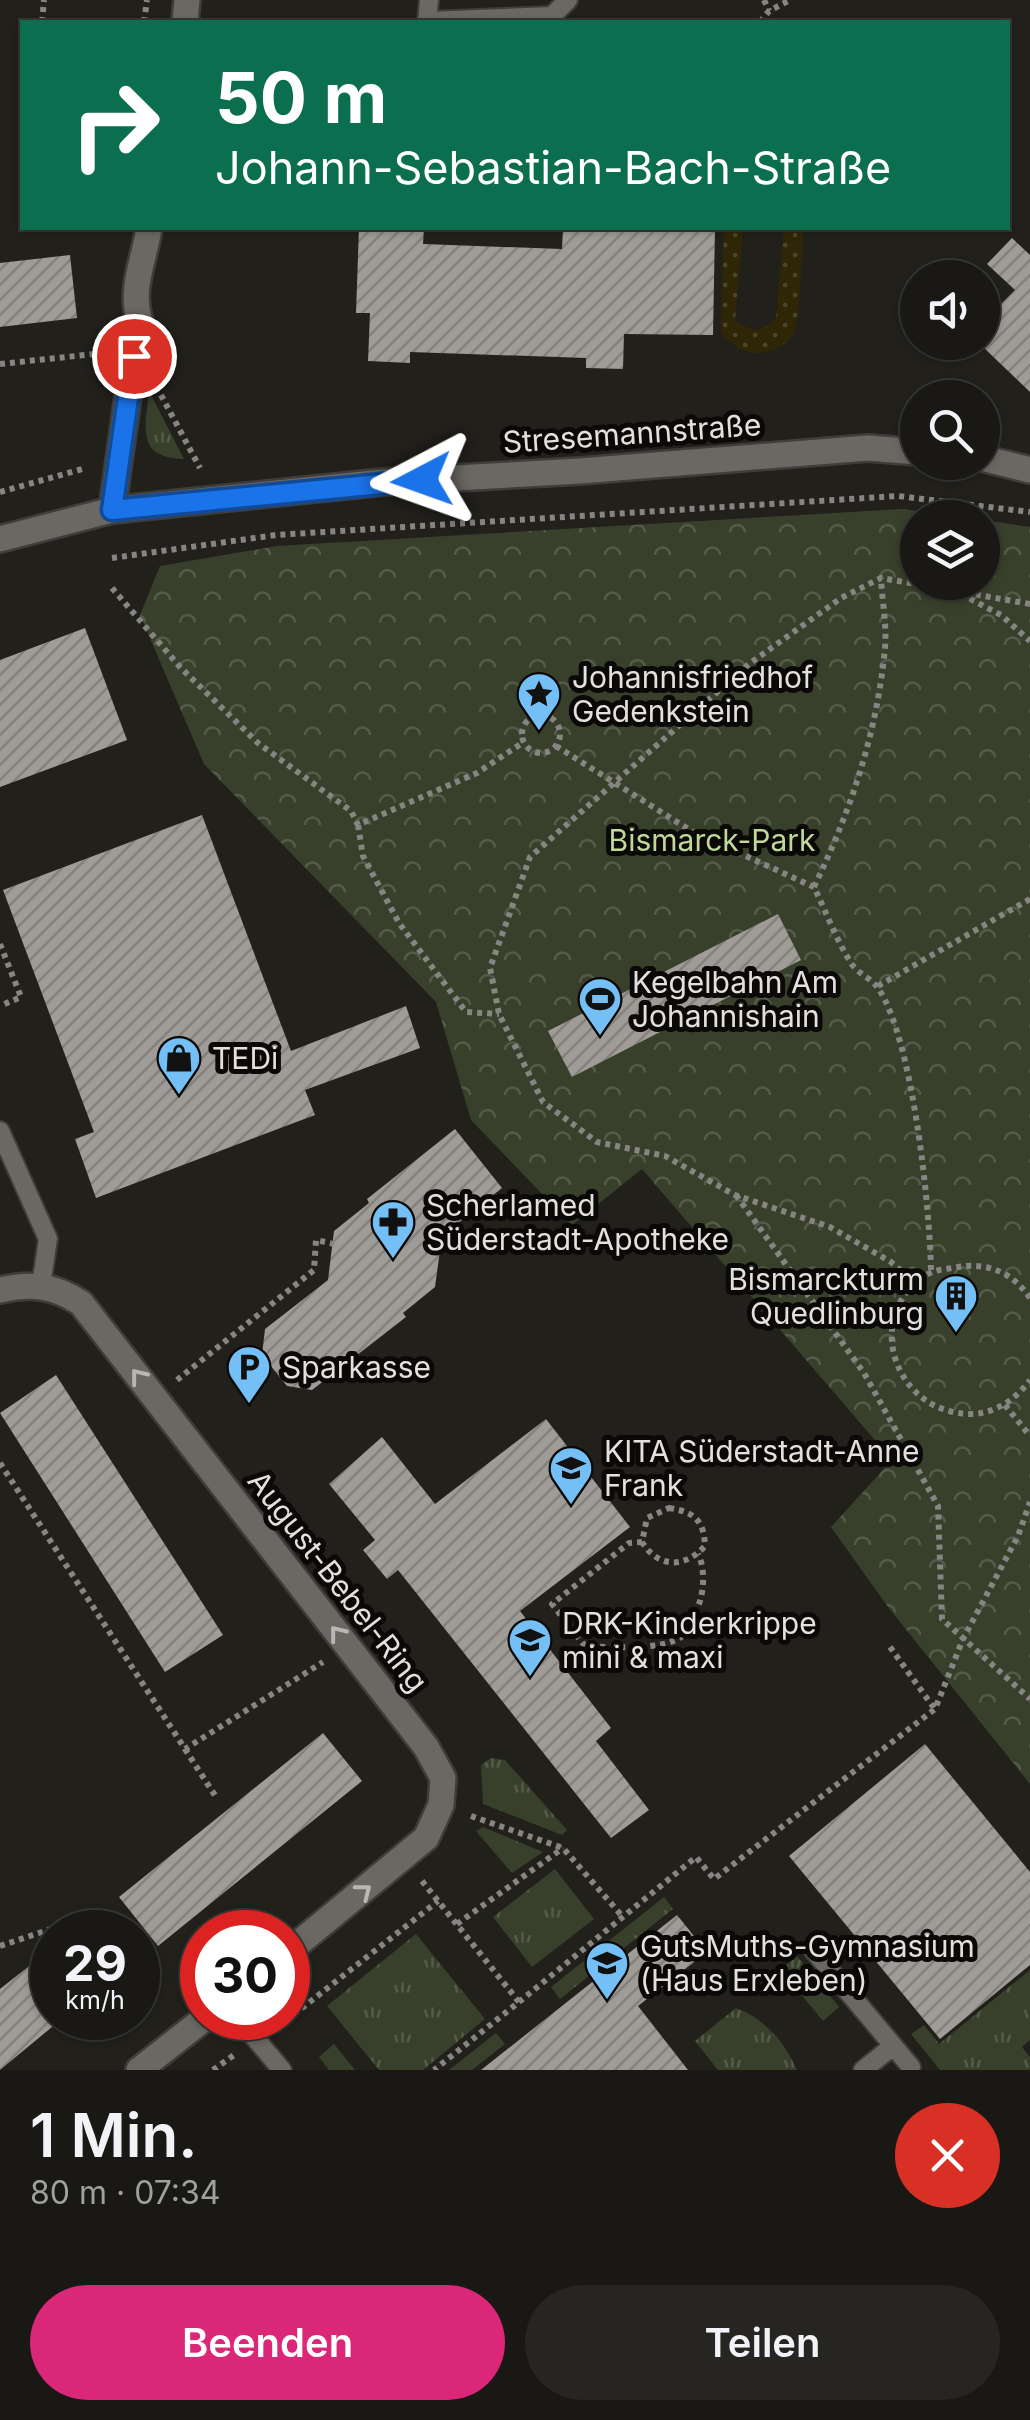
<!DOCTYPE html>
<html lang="de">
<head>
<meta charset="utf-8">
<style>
	body { margin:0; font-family:Inter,sans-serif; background:#262522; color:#f1f3f6; height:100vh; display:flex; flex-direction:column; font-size:38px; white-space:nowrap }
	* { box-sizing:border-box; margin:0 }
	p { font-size:32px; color:#9fa0a0 }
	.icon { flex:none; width:55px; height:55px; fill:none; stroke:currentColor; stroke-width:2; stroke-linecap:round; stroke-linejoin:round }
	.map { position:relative; height:2070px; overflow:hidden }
	.side { display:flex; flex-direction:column; background:#191814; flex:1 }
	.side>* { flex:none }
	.guide { position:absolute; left:20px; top:20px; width:990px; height:210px; border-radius:0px; box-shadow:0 2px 8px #0004,0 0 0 2px #373734; background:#0b6e4f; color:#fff; overflow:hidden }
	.tools { position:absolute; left:900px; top:260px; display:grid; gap:20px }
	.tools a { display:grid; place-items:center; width:100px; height:100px; border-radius:50%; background:#191814; box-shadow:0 2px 8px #0004,0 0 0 2px #373734; font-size:50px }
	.speed { position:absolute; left:30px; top:1910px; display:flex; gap:20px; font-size:50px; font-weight:700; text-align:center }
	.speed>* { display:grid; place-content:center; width:130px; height:130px; border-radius:50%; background:#191814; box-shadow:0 2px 8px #0004,0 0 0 2px #373734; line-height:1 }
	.speed small { font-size:25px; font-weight:400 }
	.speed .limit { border:15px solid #d22; background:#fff; color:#111 }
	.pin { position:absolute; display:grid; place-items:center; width:85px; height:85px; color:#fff; margin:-42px; border:5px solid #fff; border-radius:50%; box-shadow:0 2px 10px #0007 }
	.me { position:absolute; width:110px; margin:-55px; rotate:266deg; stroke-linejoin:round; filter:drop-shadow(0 0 8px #0008) }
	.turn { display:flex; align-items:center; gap:35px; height:210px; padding:0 30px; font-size:45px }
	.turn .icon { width:130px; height:130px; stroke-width:2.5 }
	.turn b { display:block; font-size:70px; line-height:85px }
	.round { display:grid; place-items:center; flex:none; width:105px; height:105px; border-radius:52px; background:#262522 }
	.headline { display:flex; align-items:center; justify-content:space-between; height:170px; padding:0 30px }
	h1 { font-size:60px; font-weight:600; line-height:75px }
	.action { display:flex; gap:20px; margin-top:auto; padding:20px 30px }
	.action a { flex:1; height:115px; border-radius:60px; background:#db2777; color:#fff; font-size:40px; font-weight:600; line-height:115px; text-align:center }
	.action a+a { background:#262522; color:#f1f3f6 }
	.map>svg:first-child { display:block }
	.grass { fill:url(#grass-tufts) }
	.sand { fill:url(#sand-dots) }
	.park { fill:url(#park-crowns) }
	.building { fill:url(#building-hatch) }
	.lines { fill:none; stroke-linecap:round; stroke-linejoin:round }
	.service-casing { stroke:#3f3d3a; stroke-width:22 }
	.minor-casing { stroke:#3f3d3a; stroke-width:30 }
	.path { stroke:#868581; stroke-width:6; stroke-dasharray:5 5; stroke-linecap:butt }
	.service { stroke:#6b6863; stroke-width:18 }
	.minor { stroke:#6b6863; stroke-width:25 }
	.oneway { stroke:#b9b7b3 }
	.route-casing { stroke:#114b97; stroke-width:25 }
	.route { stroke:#1a73e8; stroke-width:18 }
	.labels { text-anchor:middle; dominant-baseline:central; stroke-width:10; stroke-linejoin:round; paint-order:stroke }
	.street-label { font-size:30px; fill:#e3e1de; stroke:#0a0908 }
	.poi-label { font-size:30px; fill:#e3e1de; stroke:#0a0908; text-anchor:start }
	.park-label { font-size:30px; fill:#c0d898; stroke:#0a0908 }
</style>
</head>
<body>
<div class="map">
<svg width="1030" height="2070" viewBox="0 0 1030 2070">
	<defs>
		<pattern id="grass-tufts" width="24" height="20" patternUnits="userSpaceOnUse" patternTransform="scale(2.5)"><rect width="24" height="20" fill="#38402b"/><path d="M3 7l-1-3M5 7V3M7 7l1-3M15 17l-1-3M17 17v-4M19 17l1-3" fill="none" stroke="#555b49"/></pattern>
		<pattern id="sand-dots" width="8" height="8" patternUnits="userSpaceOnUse" patternTransform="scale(2.5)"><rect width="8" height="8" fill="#2f2605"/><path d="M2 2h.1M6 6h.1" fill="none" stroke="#4d4529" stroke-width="1.8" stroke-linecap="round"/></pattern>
		<pattern id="park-crowns" width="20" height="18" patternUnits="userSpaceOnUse" patternTransform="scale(2.5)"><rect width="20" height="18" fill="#38402b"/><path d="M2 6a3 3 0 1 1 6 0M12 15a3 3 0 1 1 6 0" fill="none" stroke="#555b49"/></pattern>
		<pattern id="building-hatch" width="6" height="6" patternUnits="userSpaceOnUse" patternTransform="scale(2.5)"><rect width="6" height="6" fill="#9f9b96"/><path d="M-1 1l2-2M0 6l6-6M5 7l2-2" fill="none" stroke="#84817d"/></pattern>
	</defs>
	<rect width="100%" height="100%" fill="#21201b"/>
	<path class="grass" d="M149,391L184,459C136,458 145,428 149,391Z
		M491,1758L505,1760L567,1830L562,1835L483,1804L481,1765Z
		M483,1827L543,1852L512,1873L476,1831Z
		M555,1869L594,1919L532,1967L493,1917Z
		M664,1897L673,1909L560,1999L551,1987Z
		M416,1934L485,2019L423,2070H379L327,2006Z
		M797,1956L839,2007L823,2021L781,1970Z
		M1030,1970V2040L1022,2047L1030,2057V2070H940L911,2034L924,2025L939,2044Z
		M736,2008C765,2019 784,2041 797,2070H718L695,2041Z
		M496,2033L505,2044L472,2070H449Z
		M334,2044L355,2070H329L319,2057Z"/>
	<path class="sand" d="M724,228H743L735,320C751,334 761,332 776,319L784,228H804C802,247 800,318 794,332C788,344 774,352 761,353C743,354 732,345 721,332Z"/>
	<path class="park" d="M902,509L962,517L918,518V582H982L983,520L1030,527V1784L888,1607L831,1527L892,1460L642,1169L572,1225L471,1120L436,1002L204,764L140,615L160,566L277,546Z"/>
	<path class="building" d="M359,228H424L423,244L562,249L563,228H715L713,335L624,334L623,369L586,368V358L410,352V363L368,361L370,313H356Z
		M1012,238L1030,255V392L982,346V323L1015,290L987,264Z
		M70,255L77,318L0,327V263Z
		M85,628L127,740L0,787V660Z
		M202,815L291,1051L406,1006L420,1048L305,1090L315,1115L96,1198L75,1139L94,1132L3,890Z
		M778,914L801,960L572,1077L548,1031Z
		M455,1129L502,1188L442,1236L435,1287L403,1313L406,1317L312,1390L287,1386L262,1355L265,1329L328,1280L334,1231L369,1203L367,1199Z
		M56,1375L223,1635L165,1672L0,1413Z
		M546,1419L630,1527L520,1611L611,1728L596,1741L649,1810L611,1838L398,1570L387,1579L363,1550L375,1540L329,1484L382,1437L435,1504Z
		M323,1733L362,1781L158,1946L119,1897Z
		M925,1744L1030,1872V1965L940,2039L789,1856Z
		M677,1915L707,1952L638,2006L688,2070H481Z
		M38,1959L52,1978V2027L0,2070V1989Z"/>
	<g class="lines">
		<g class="service-casing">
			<path id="service" d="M428,21L552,16L568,0
				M427,22L429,0
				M0,1131L48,1239L41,1286
				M814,1951L911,2067
				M238,2018L282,2070
				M863,2070L893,2046"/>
		</g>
		<g class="minor-casing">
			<path id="minor" d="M185,22L187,0
				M982,458L1030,470
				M112,510L139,318C130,288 145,257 149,228
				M0,539L112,510L383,482L580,471L868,448L918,452
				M0,1290C32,1283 53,1285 81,1303L426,1747L443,1778L441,1805L426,1838L288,1952
				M139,2070L205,2018"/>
		</g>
		<path class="path" d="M764,0L769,11
			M42,22L44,0
			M144,22L147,0
			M760,22L769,11L790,0
			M0,364L104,353
			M161,395L200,468
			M0,492L86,468
			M112,558L276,535L898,496L1030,512
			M112,588L180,667L258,743L351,811L358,825L477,773L524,742
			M961,594L1001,615L1030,641
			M522 734a19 19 0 1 1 38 0a19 19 0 1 1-38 0Z
			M556,746L693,832L814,887C826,912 836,939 851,963C857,973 871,978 878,988C913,1039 930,1208 931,1272
			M358,825L363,856L399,923L466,1012L499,1014
			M814,887C851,810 877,733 885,648C887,625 882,600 881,578
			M0,944L21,997L0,1006
			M878,986L1030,899
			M736,1195L864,1373L938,1506L942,1619L1030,1699
			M916,1284L891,1262L830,1227L735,1195L665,1156L597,1142L543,1102L499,1014L490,968L530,857L749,664L841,598L881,578L1030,604
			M1030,1298C1013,1273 988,1262 958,1267C948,1269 937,1269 928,1274C860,1315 895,1415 972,1414C996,1413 1016,1399 1030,1380
			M177,1380L314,1270L316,1240L334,1244
			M1005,1405L1030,1436
			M0,1463L185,1749L323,1662
			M669,1508C695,1512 704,1521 705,1546C685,1568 659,1569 642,1542L647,1518Z
			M642,1542L629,1543L552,1604L585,1646C608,1647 662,1651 681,1637C692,1628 695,1614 700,1601C704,1588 705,1567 698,1554
			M890,1647L934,1708
			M185,1749L216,1797
			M471,1816L563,1848L622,1916
			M422,1881L519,2002L434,2070
			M457,1924L563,1848
			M0,1946L72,1922
			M519,2002L696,1857L714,1879L935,1709L963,1639L1018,1536L1030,1502
			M278,2027L438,1901
			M213,2070L234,2055"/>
		<use href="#service" class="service"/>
		<use href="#minor" class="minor"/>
	</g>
	<defs><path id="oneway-chevron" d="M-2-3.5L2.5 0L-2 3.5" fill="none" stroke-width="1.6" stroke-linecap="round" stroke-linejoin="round" transform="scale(2.5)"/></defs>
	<g class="oneway">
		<use href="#oneway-chevron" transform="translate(138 1376) rotate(-128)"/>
		<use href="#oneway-chevron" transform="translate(337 1633) rotate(-128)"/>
		<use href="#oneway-chevron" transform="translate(364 1891) rotate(-38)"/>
	</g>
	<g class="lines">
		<g class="route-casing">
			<path id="route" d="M134,356L112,510L422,480"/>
		</g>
		<use href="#route" class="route"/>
	</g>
	<defs>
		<g id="sight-pin" transform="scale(2.25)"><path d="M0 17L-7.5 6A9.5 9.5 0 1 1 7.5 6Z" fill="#74c0f6" stroke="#0a0908"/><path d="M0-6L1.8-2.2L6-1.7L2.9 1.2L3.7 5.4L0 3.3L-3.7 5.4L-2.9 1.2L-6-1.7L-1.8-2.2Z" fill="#111"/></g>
		<g id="stadium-pin" transform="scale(2.25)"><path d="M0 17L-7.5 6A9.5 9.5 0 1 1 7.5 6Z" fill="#74c0f6" stroke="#0a0908"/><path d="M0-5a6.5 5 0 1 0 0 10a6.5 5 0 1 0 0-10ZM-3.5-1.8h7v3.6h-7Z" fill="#111"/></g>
		<g id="shop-pin" transform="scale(2.25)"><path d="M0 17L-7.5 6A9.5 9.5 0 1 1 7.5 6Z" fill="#74c0f6" stroke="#0a0908"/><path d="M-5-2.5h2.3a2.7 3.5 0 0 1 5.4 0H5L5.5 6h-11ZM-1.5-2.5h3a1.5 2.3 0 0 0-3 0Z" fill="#111"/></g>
		<g id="pharmacy-pin" transform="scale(2.25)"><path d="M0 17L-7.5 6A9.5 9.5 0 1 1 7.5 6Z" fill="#74c0f6" stroke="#0a0908"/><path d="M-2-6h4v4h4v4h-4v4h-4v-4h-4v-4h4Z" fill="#111"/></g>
		<g id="building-pin" transform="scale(2.25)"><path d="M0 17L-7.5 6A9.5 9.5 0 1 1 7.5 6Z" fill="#74c0f6" stroke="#0a0908"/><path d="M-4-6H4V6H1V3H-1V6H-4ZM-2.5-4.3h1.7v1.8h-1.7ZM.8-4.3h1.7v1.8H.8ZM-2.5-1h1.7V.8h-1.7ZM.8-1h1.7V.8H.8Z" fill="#111"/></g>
		<g id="parking-pin" transform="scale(2.25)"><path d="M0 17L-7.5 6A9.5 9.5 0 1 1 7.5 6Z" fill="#74c0f6" stroke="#0a0908"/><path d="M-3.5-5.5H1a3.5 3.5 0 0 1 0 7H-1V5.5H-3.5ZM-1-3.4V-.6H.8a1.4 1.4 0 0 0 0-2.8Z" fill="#111"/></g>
		<g id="school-pin" transform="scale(2.25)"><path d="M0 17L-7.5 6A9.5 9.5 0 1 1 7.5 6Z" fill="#74c0f6" stroke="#0a0908"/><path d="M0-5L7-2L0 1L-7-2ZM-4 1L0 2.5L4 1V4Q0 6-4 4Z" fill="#111"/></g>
	</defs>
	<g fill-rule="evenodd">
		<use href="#sight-pin" x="539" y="694"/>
		<use href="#stadium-pin" x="600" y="999"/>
		<use href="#shop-pin" x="179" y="1058"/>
		<use href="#pharmacy-pin" x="393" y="1222"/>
		<use href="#building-pin" x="956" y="1296"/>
		<use href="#parking-pin" x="249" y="1367"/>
		<use href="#school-pin" x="571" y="1468"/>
		<use href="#school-pin" x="530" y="1640"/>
		<use href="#school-pin" x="607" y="1963"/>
	</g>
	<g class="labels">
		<g class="street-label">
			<text transform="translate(632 433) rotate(-4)">Stresemannstraße</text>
			<text transform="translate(338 1581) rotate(52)">August-Bebel-Ring</text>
		</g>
		<g class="poi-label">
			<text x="572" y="677">Johannisfriedhof<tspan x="572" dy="34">Gedenkstein</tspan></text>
			<text x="632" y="982">Kegelbahn Am<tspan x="632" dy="34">Johannishain</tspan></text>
			<text x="212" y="1058">TEDi</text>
			<text x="426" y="1205">Scherlamed<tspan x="426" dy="34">Süderstadt-Apotheke</tspan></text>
			<text x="924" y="1279" text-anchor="end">Bismarckturm<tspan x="924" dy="34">Quedlinburg</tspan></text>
			<text x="282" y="1367">Sparkasse</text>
			<text x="604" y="1451">KITA Süderstadt-Anne<tspan x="604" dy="34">Frank</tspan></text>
			<text x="562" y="1623">DRK-Kinderkrippe<tspan x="562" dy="34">mini &amp; maxi</tspan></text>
			<text x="640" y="1946">GutsMuths-Gymnasium<tspan x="640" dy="34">(Haus Erxleben)</tspan></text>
		</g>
		<g class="park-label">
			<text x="712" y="840">Bismarck-Park</text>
		</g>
	</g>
</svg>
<div class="tools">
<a><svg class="icon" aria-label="sound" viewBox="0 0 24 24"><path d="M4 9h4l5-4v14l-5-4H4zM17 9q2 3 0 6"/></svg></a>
<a><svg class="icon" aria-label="search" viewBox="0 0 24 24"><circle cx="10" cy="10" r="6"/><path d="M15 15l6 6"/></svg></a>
<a><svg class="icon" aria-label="layers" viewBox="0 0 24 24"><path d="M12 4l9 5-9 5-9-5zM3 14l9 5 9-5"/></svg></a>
</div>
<div class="speed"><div>29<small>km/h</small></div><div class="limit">30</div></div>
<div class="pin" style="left:134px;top:356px;background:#d93025"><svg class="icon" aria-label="arrive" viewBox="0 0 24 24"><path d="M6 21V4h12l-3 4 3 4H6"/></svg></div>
<svg class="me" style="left:422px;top:480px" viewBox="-20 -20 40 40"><path d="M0-17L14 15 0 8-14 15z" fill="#1a73e8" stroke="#fff" stroke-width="4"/></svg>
<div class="guide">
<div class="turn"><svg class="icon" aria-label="right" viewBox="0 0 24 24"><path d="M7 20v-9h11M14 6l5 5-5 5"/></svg><div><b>50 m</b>Johann-Sebastian-Bach-Straße</div></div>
</div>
</div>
<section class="side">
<div class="headline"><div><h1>1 Min.</h1><p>80 m · 07:34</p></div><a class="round" style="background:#d93025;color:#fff"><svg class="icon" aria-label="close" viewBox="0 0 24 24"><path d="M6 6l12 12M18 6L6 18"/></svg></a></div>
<div class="action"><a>Beenden</a><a>Teilen</a></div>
</section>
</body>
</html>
